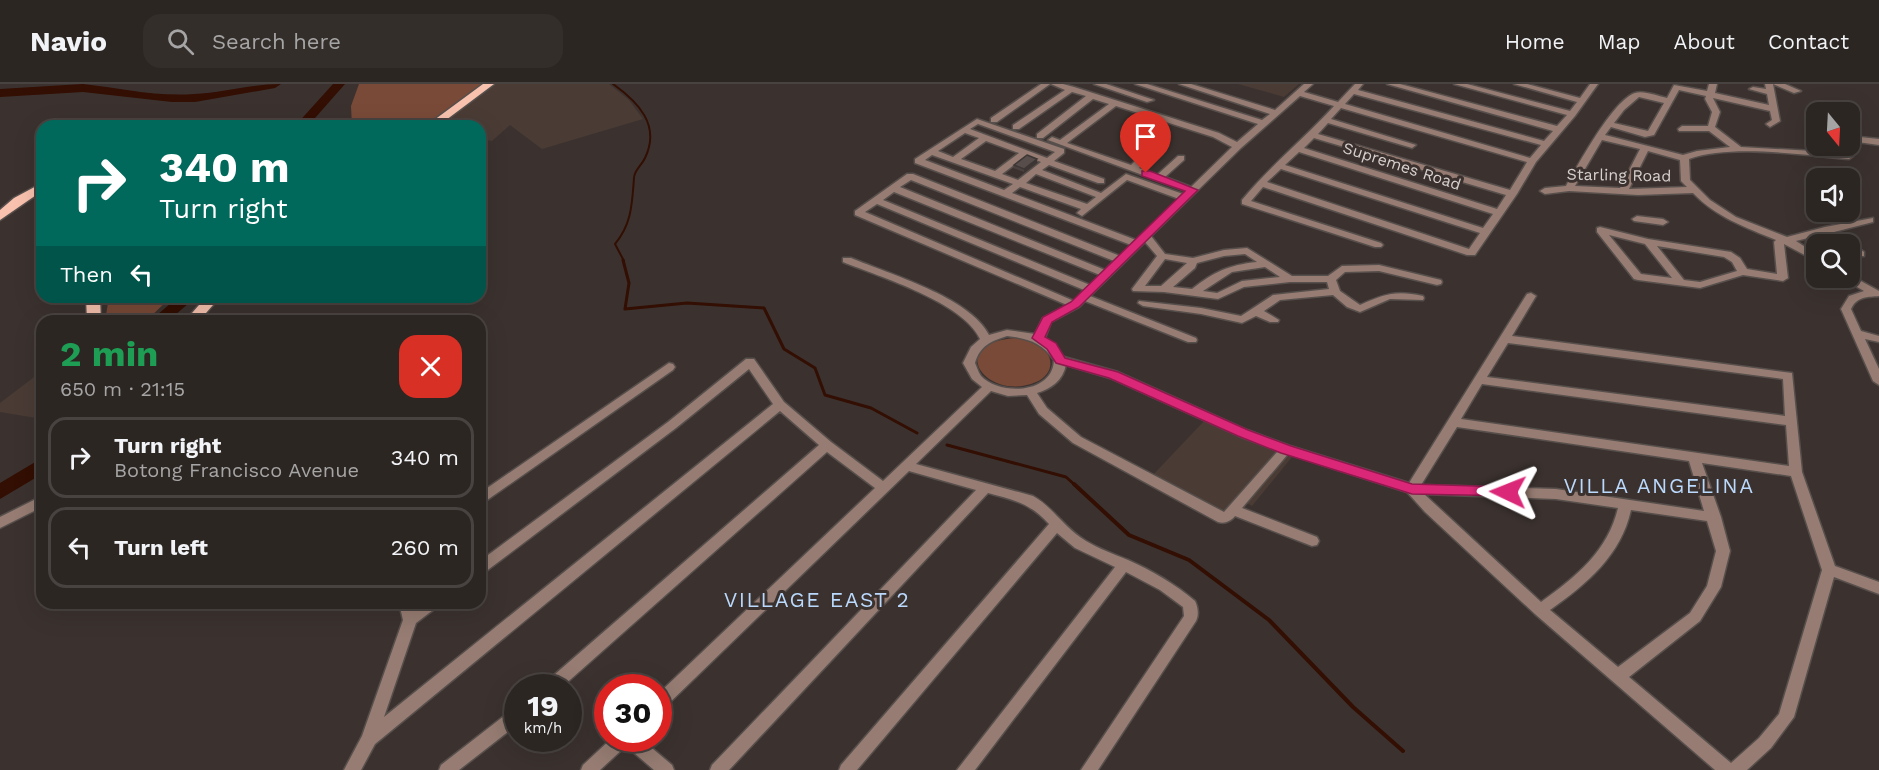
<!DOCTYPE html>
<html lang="en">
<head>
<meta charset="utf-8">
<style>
	body { margin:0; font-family:"Work Sans",sans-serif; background:#342e2b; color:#f1f3f6; height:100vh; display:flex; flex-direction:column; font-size:22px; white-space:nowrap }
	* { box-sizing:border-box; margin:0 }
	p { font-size:20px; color:#a6a5a6 }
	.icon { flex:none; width:33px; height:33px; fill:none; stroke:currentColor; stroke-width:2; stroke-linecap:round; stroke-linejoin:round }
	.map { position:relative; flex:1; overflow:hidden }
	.panel { position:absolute; left:36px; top:231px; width:450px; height:294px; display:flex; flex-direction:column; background:#2c2623; border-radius:18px; box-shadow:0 6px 24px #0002,0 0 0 2px #484341 }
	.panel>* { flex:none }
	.banner { position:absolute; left:36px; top:36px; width:450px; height:183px; border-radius:18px; box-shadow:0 6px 24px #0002,0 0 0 2px #484341; background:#00695c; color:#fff; overflow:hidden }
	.needle { width:39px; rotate:162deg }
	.fabs { position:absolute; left:1806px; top:18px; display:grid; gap:12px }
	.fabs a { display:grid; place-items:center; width:54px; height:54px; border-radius:12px; background:#2c2623; box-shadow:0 6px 24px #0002,0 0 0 2px #484341; font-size:30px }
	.speed { position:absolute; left:504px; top:590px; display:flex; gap:12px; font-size:30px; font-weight:700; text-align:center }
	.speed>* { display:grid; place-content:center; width:78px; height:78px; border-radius:50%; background:#2c2623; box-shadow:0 6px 24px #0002,0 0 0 2px #484341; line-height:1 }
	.speed small { font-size:15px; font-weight:400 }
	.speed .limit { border:9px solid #d22; background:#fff; color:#111 }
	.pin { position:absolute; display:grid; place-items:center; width:51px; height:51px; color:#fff; margin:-62px -26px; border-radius:50% 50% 50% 0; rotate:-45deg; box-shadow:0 0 6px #0007 }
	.pin .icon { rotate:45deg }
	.me { position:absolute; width:66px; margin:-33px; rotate:272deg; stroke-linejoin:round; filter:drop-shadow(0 0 4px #0008) }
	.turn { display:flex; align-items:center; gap:21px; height:126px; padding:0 24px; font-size:27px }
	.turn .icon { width:78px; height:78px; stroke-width:2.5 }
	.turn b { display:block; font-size:42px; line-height:51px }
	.then { display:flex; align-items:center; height:57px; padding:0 24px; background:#0003; gap:12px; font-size:22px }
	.round { display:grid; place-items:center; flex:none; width:63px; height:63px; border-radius:18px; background:#342e2b }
	.overview { display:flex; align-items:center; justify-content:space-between; height:102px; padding:0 24px }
	h1 { font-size:36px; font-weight:700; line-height:45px; color:#1e9e55 }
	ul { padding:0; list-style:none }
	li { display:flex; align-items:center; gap:18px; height:81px; margin:0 12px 9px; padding:0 12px; border:3px solid #484341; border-radius:18px }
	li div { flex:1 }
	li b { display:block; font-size:22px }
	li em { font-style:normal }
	header { display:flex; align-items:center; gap:36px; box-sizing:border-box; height:84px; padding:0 30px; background:#2c2623; border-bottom:2px solid #484341 }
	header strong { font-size:28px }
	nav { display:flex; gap:33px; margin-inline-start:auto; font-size:21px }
	.search { width:420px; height:54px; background:#342e2b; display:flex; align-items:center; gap:15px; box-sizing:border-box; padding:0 21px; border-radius:18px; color:#a6a5a6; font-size:22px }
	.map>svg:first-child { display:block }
	.built { fill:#4a3b35 }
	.green { fill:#794a38 }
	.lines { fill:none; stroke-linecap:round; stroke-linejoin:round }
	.stream-far2 { stroke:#330e02; stroke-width:2 }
	.stream-far1 { stroke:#330e02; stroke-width:3 }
	.stream { stroke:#330e02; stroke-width:4 }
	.river { fill:#330e02; fill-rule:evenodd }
	.minor-casing { stroke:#574f4c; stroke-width:3 }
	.major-casing { stroke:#574f4c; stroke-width:3 }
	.minor { fill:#967c72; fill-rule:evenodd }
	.major { fill:#f8c2ae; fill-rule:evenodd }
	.wall { fill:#4b4240 }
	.shaded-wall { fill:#3d3634 }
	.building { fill:#574d4a; stroke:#3d3634; stroke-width:1.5 }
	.route { fill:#db2777; stroke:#8e194d; stroke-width:1.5 }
	.labels { text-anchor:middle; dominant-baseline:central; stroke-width:6; stroke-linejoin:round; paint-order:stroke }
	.far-street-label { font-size:16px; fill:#d7d1cf; stroke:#3b322f }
	.neighbourhood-label { font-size:21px; letter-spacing:1.5px; fill:#bad9fd; stroke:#3b322f }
</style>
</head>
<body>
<header>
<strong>Navio</strong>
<div class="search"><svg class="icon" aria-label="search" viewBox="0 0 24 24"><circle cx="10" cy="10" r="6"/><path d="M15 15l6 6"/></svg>Search here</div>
<nav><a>Home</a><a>Map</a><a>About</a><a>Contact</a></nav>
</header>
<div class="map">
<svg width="1879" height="686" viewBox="0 0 1879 686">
	<rect width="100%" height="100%" fill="#3b322f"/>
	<path class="built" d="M496,0H609L629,16L643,35L542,65L510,41L492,57L480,55V42H437Z
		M1238,0H1299L1284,13Z
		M42,287V335L0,328V319Z
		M1205,336L1292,373L1252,422L1237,414L1223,430L1151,393Z"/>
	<path class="green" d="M359,0H484L425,42H352L351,22Z
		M109,213H171L146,237H105Z
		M1015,254C1022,255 1030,256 1037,260C1055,270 1055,290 1036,298C988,319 943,260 1015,254Z"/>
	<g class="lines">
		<path class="stream-far2" d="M613,0C638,18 661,41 645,74C642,81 634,86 634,94C632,119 632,140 615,160L624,177"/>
		<path class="stream-far1" d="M623,176L629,199L625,225L687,219L764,224L784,265L815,284L825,311L871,324L917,349
			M947,361L1066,393L1076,402"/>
		<path class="stream" d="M1074,400L1129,451L1189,476L1269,536L1353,623L1403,667"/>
		<path class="river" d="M83,0C119,4 157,13 194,10C223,9 250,0 281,0L275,4L195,18H172L83,8L0,13V5Z
			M333,0H345L308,42H295Z
			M178,213H196L168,237H150Z
			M42,374V390L0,415V399Z"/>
		<g class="minor-casing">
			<path id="minor" d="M1041,0H1050L997,38H991V34Z
				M1051,0H1063L1074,3L1219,49L1237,58L1258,40L1135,0H1147L1262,36L1270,30L1179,0H1191L1275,26L1304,0H1313L1304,8L1338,18L1355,0H1363L1358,6L1544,57L1553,47L1387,0H1400L1557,42L1567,31L1454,0H1467L1570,27L1577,18L1514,0H1527L1580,14L1590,0H1598L1575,32L1536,78L1517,110L1475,171H1467L1263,103L1251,117L1381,159L1383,161L1381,163H1375L1242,120V116C1271,81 1304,55 1334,22L1300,12L1241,64L1151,152L1165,170L1193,174L1224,166L1247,164L1292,192H1328L1342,182L1379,181L1441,196L1442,198L1441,200L1437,201L1379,187L1345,188L1336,196L1340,207L1360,221C1384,210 1396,206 1423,212L1424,214L1423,216L1390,215L1360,228L1347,223L1333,211L1280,216L1264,227L1279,236L1278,238H1270L1256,232L1242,239L1201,230L1143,222L1138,219L1139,217L1201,224L1241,232L1273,211L1329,205L1327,198H1290L1244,203L1218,215L1164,208L1133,207L1132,205L1157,172L1145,158L1090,212L1196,254L1197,256L1196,258H1188L1085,217L1079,223L1051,238L1045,254L1053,260L1064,273L1118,288L1247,346L1290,362L1409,399L1527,210L1531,209L1536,212L1512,252L1792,289L1802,388L1835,482L1879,498V510L1834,493L1794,633L1771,664L1747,686H1715L1535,530L1425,428L1407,408L1288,370L1242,424L1317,453L1319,457L1317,461L1312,462L1235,432C1231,437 1225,440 1218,438L1073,359L1039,330L1027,311L1008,312L991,307L916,380L1033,412C1053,423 1065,445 1086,457C1099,465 1114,470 1128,476C1151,486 1175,500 1195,517C1198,523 1199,531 1196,537L1098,686H1081L1184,532L1183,523L1160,506L1126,488L975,686H957L1115,483L1075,464L1057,449L857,686H839L841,681L1049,440C1030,419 1014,416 988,409L729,686H710L712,681L976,406L909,387L663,625L658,627V610L875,404L827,368L562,603H543L546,598L819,361L780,327L375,660L361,686H344L362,652L403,536L399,519H413L414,525L422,519H439L437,523L416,539L384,633L773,320L749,285L676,344L485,488L480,489V477L668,338L746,275H754L784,318L831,358L883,397L982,303L972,295L963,279L971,263L980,255C963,218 880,193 843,178V174H851C889,190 970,213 989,251L1007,246L1035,250L1043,234L1067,221L855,131V127L907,90H913L1120,172L1131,161L915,79V75L977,35L1064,65V69L1054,77L1104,95V99H1098L1049,81L1042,86L1101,109L1126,90L1183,110L1186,107L1048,56L1052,53L1060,56L1109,20L1093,15L1043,54H1037V50L1086,12L1072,8L1019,45H1013V41L1065,6ZM1354,10L1541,61L1530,74L1345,20ZM1116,22L1213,53L1232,63L1191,103L1165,93L1184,76V72H1178L1157,91L1139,84L1151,71V67H1145L1131,81L1067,59ZM1341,24L1527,78L1510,106L1318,50L1328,39L1412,64L1416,61L1331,35ZM978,40L1055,68L1047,74L970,45ZM965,49L979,54L953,73L938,67ZM1314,54L1506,111L1497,125L1304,64ZM986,57L1019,69L995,87L961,75ZM1299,68L1493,130L1483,144L1285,81ZM932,71L1013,100L1004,106L925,76ZM1026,72L1041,78L1018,96L1002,90ZM1281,85L1480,149L1469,165L1267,98ZM1036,90L1096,113L1087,120L1026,99ZM911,96L1114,177L1105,186L900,103ZM1127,96L1179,115L1136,156L1012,109L1020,103L1081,125L1077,129L1082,132ZM894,108L1100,191L1090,201L883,116ZM877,120L1084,206L1074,217L865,128ZM1245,170L1257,178C1228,181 1214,188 1192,205L1173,203L1195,184L1197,179L1224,172ZM1165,175L1187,179L1161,202H1145ZM1265,183L1280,193L1242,197L1217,209L1203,207L1232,188ZM1007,252C1028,254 1042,259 1054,276C1053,310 1000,312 981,292C978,288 977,283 975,279C980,262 991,257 1007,252ZM1508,259L1783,295L1785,332L1487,293ZM1066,281L1110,294L1239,352L1278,367L1224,428L1081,353L1047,324L1037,309C1051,305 1063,296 1066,281ZM1482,300L1786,341L1789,382L1461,335ZM1457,343L1689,377L1704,427L1556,405L1421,401ZM1702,379L1791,392L1822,486L1779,630L1759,654L1731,679L1629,593L1700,537L1721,503L1730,467L1721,433ZM1424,410L1556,415L1618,424C1608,467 1576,493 1541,518ZM1631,426L1707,437L1716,467L1707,502L1690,529L1618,583L1550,526C1587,500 1621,471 1631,426Z
				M1094,0H1106L1154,16L1147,18Z
				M1709,0H1717L1715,9L1769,21L1767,10L1749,5L1753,3L1766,5L1765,0H1773L1780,37L1770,43L1766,40L1772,36L1770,27L1713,14L1720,28L1715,43L1741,63L1849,69L1853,72L1849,75C1803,71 1731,60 1689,75L1690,96L1710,116L1736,133L1787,153L1825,143L1873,134V138L1834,148L1864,168V172H1856L1850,167V160H1839L1824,150L1796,157L1816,170V177L1784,160L1788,194L1783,197L1743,191L1700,204L1638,196L1634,195L1597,148V144L1600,143L1648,155L1731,168L1740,174L1747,185L1777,190L1774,158L1776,156C1745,143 1716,133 1693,109L1638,111L1569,107L1545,110L1540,107L1545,104L1566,102C1578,81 1613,16 1635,9C1643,6 1658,12 1667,14L1674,1L1707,7ZM1679,6L1706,12L1705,15L1712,28L1708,42H1682L1678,45L1679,47H1709L1730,63L1697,67L1683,71L1605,51L1611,43L1645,53L1654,51ZM1639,13L1664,19L1648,47L1614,39L1624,26ZM1602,56L1640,65L1620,104L1575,102ZM1648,67L1680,76L1681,97L1687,103L1629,105ZM1609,151L1645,160L1672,194L1641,190ZM1657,162L1724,173L1732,178L1737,187L1700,198L1684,196Z
				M1773,0H1785L1801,7L1794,9Z
				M1850,52L1879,55V61L1850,57Z
				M1637,132L1663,135L1668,138L1663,141L1634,137L1632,135Z
				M1850,191L1879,207V212C1868,213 1857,212 1851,225L1861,247L1879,252V258L1865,255L1879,285V301L1873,297L1841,225L1849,212L1864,207L1845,196L1844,194H1850Z
				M669,279L673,280L675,283L673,286L480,421V409Z
				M42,412V423L0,444V433Z
				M518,623V640L459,686H439L441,681L513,625Z
				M612,654H640L672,681L674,686H654L626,662L600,686H581L583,681Z"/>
		</g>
		<g class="major-casing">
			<path id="major" d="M483,0H494L438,42H426Z
				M42,99V107L0,136V126L14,114Z
				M86,213H100L101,237H87Z
				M206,213H220L199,237H185Z"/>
		</g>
		<use href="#minor" class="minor"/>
		<use href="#major" class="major"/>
	</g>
	<path class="wall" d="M1037,79L1024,88L1013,84L1014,81Z"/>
	<path class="shaded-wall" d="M1037,75V79L1024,88V85Z"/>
	<path class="building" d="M1027,71L1037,75L1024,85L1014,81Z"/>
	<path class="route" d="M1142,87H1150L1198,106L1079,223L1052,238L1045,253L1056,259L1065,274L1118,288L1248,346L1291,362L1412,400L1508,403L1513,404L1515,408L1513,412L1412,410L1281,369L1238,352L1109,294L1056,279L1047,265L1032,254L1043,233L1071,218L1185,107L1142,92Z"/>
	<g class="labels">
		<g class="far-street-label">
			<text transform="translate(1402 82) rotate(18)">Supremes Road</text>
			<text transform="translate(1619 91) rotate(1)">Starling Road</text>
		</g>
		<g class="neighbourhood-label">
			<text x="1659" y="401">VILLA ANGELINA</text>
			<text x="817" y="515">VILLAGE EAST 2</text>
		</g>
	</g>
</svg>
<div class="fabs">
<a><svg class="needle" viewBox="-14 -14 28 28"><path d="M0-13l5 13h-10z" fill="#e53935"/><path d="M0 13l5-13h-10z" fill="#a6a5a6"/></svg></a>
<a><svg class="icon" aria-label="sound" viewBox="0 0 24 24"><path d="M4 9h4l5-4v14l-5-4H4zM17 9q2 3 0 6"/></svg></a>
<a><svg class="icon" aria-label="search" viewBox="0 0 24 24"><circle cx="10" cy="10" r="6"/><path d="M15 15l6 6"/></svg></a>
</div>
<div class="speed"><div>19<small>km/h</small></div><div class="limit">30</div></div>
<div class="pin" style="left:1146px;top:89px;background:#d93025"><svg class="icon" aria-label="arrive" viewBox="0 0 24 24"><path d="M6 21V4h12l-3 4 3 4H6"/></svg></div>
<svg class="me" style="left:1508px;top:408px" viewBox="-20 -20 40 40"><path d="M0-17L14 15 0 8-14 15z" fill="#db2777" stroke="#fff" stroke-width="4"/></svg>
<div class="banner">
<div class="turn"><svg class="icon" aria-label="right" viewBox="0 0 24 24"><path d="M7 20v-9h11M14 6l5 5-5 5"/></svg><div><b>340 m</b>Turn right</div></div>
<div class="then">Then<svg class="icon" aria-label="left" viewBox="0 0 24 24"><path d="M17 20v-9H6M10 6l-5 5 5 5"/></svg></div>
</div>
<section class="panel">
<div class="overview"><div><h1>2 min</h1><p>650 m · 21:15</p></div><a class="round" style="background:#d93025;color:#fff"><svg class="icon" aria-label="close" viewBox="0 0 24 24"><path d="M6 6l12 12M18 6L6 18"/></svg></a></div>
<ul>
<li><svg class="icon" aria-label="right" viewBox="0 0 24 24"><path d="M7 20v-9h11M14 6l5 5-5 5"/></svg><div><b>Turn right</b><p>Botong Francisco Avenue</p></div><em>340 m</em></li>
<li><svg class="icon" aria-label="left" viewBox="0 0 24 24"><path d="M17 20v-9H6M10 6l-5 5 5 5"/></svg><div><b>Turn left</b></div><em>260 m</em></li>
</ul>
</section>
</div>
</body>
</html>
